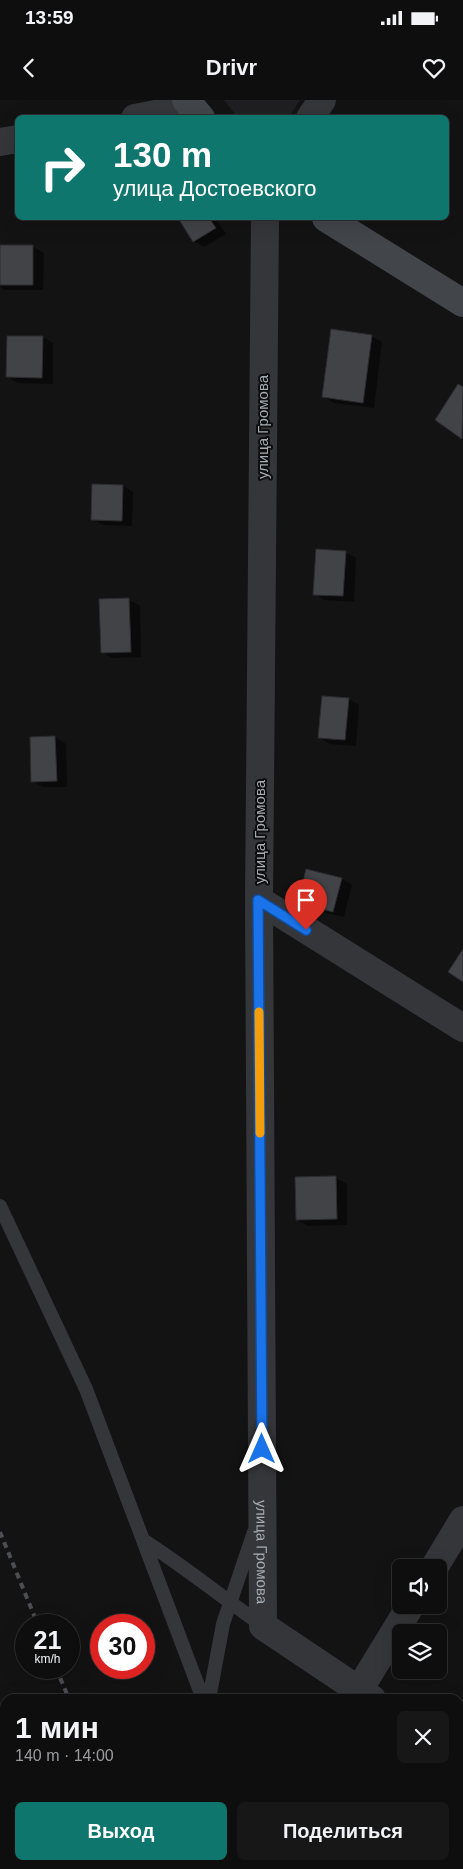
<!DOCTYPE html>
<html lang="ru">
<head>
<meta charset="utf-8">
<style>
	body { margin:0; font-family:Helvetica,sans-serif; background:#171718; color:#f1f3f6; height:100vh; display:flex; flex-direction:column; font-size:19px; white-space:nowrap }
	* { box-sizing:border-box; margin:0 }
	p { font-size:16px; color:#9b9c9e }
	.icon { flex:none; width:28px; height:28px; fill:none; stroke:currentColor; stroke-width:2; stroke-linecap:round; stroke-linejoin:round }
	.map { position:relative; flex:1; overflow:hidden }
	.details { position:absolute; left:0px; top:1594px; width:464px; height:176px; display:flex; flex-direction:column; background:#0e0e0f; border-radius:15px 15px 0 0; box-shadow:0 5px 20px #0002,0 0 0 1px #2e2e2f }
	.details>* { flex:none }
	.hud { position:absolute; left:15px; top:15px; width:434px; height:105px; border-radius:8px; box-shadow:0 5px 20px #0002,0 0 0 1px #2e2e2f; background:#0f766e; color:#fff; overflow:hidden }
	.tools { position:absolute; left:392px; top:1459px; display:grid; gap:10px }
	.tools a { display:grid; place-items:center; width:55px; height:55px; border-radius:8px; background:#0e0e0f; box-shadow:0 5px 20px #0002,0 0 0 1px #2e2e2f; font-size:25px }
	.speed { position:absolute; left:15px; top:1514px; display:flex; gap:10px; font-size:25px; font-weight:700; text-align:center }
	.speed>* { display:grid; place-content:center; width:65px; height:65px; border-radius:50%; background:#0e0e0f; box-shadow:0 5px 20px #0002,0 0 0 1px #2e2e2f; line-height:1 }
	.speed small { font-size:12px; font-weight:400 }
	.speed .limit { border:8px solid #d22; background:#fff; color:#111 }
	.pin { position:absolute; display:grid; place-items:center; width:42px; height:42px; color:#fff; margin:-51px -21px; border-radius:50% 50% 50% 0; rotate:-45deg; box-shadow:0 0 5px #0007 }
	.pin .icon { rotate:45deg }
	.me { position:absolute; width:55px; margin:-28px; rotate:0deg; stroke-linejoin:round; filter:drop-shadow(0 0 4px #0008) }
	.turn { display:flex; align-items:center; gap:18px; height:105px; padding:0 15px; font-size:22px }
	.turn .icon { width:65px; height:65px; stroke-width:2.5 }
	.turn b { display:block; font-size:35px; line-height:42px }
	.round { display:grid; place-items:center; flex:none; width:52px; height:52px; border-radius:8px; background:#171718 }
	.overview { display:flex; align-items:center; justify-content:space-between; height:85px; padding:0 15px }
	h1 { font-size:30px; font-weight:800; line-height:38px }
	.primary-button { display:flex; gap:10px; margin-top:auto; padding:10px 15px }
	.primary-button a { flex:1; height:58px; border-radius:8px; background:#0f766e; color:#fff; font-size:20px; font-weight:800; line-height:58px; text-align:center }
	.primary-button a+a { background:#171718; color:#f1f3f6 }
	.status { display:flex; justify-content:space-between; align-items:center; height:35px; padding:0 25px; background:#0e0e0f; direction:ltr }
	.status svg { height:14px; fill:currentColor }
	header { display:flex; justify-content:space-between; align-items:center; height:65px; padding:0 15px; background:#0e0e0f; font-size:22px; font-weight:800 }
	.map>svg:first-child { display:block }
	.built { fill:#1f1f21 }
	.shadow { fill:#0007 }
	.building { fill:#424347; stroke:#2d2d30 }
	.lines { fill:none; stroke-linecap:round; stroke-linejoin:round }
	.lane { stroke:#343639; stroke-width:14 }
	.street { stroke:#343639; stroke-width:28 }
	.secondary { stroke:#424549; stroke-width:28 }
	.rail { stroke:#4b4e52; stroke-width:4; stroke-dasharray:6 5; stroke-linecap:butt }
	.route-casing { stroke:#114b97; stroke-width:12 }
	.route { stroke:#1a73e8; stroke-width:9 }
	.slow { stroke:#f59e0b; stroke-width:9 }
	.labels { text-anchor:middle; dominant-baseline:central; stroke-width:4; stroke-linejoin:round; paint-order:stroke }
	.street-label { font-size:15px; fill:#a4acb4; stroke:#0e0e0f }
</style>
</head>
<body>
<div class="status"><b>13:59</b><svg viewBox="0 0 49 12"><path d="M0 12V9h3v3zM5 12V6h3v6zM10 12V3h3v9zM15 12V0h3v12zM26 1h20v11H26zM47 4h2v5h-2z"/></svg></div>
<header><svg class="icon" aria-label="back" viewBox="0 0 24 24"><path d="M15 5l-7 7 7 7"/></svg>Drivr<svg class="icon" aria-label="heart" viewBox="0 0 24 24"><path d="M12 20l-8-8c-3-5 5-10 8-4 3-6 11-1 8 4z"/></svg></header>
<div class="map">
<svg width="463" height="1769" viewBox="0 0 463 1769">
	<rect width="100%" height="100%" fill="#131314"/>
	<path class="built" d="M224,0H300L289,17L238,18Z"/>
	<path class="shadow" d="M180,118H215L226,134L204,147L194,141Z
		M0,146L33,147L44,153L43,190H5L0,187Z
		M371,236L382,242L374,308L334,303L324,297Z
		M43,237L53,243V284L18,283L7,277Z
		M459,286L463,288V338L437,320Z
		M123,386L133,392L132,426L103,425L92,419Z
		M345,452L356,458L354,502L325,500L315,494Z
		M100,500H129L140,506L141,557L112,558L102,552Z
		M349,599L359,605L356,646L330,644L319,637Z
		M55,637L66,644L67,687H43L32,681Z
		M342,779L352,785L344,817L310,809L299,802Z
		M297,1078H336L347,1084V1125L308,1126L297,1120Z"/>
	<path class="building" d="M178,118H209L216,128L193,142Z
		M0,145H33V185H0Z
		M331,229L372,235L363,303L322,297Z
		M7,236H43L42,278L6,277Z
		M458,284L463,287L462,339L435,320Z
		M92,384L123,385L122,421L91,420Z
		M316,449L346,451L343,496L313,495Z
		M129,498L131,552L101,553L99,499Z
		M322,596L349,598L345,640L318,638Z
		M55,636L57,681L31,682L30,637Z
		M306,769L342,778L333,812L298,803Z
		M463,849V882L448,872Z
		M336,1076L337,1119L296,1120L295,1077Z"/>
	<g class="lines">
		<path class="lane" d="M0,1106L86,1289L203,1599
			M143,1440C185,1467 223,1498 263,1526
			M209,1599L223,1524L254,1432
			M260,1765L261,1769"/>
		<g class="street">
			<path d="M135,18L191,7"/>
			<path d="M310,18L322,0"/>
			<path d="M0,42L18,39"/>
			<path id="s1" d="M265,118L259,800L263,1526L372,1599"/>
			<path d="M259,800L463,928"/>
			<path d="M434,1468L463,1420"/>
			<path d="M359,1590L411,1505"/>
			<path d="M459,1655L463,1657"/>
		</g>
		<path class="secondary" d="M186,0L201,18
			M326,118L463,203"/>
		<path class="rail" d="M0,1432L38,1525
			M56,1568L69,1599
			M0,1668L5,1682
			M34,1765L36,1769
			M126,1765L127,1769"/>
	</g>
	<g class="lines">
		<g class="route-casing">
			<path id="route" d="M262,1349L258,800L306,830"/>
		</g>
		<use href="#route" class="route"/>
		<path class="slow" d="M259,912L260,1033"/>
	</g>
	<g class="labels">
		<g class="street-label">
			<text transform="translate(262 327) rotate(-90)">улица Громова</text>
			<text transform="translate(259 732) rotate(-90)">улица Громова</text>
			<text stroke="none"><textPath href="#s1" startOffset="1334">улица Громова</textPath></text>
		</g>
	</g>
</svg>
<div class="tools">
<a><svg class="icon" aria-label="sound" viewBox="0 0 24 24"><path d="M4 9h4l5-4v14l-5-4H4zM17 9q2 3 0 6"/></svg></a>
<a><svg class="icon" aria-label="layers" viewBox="0 0 24 24"><path d="M12 4l9 5-9 5-9-5zM3 14l9 5 9-5"/></svg></a>
</div>
<div class="speed"><div>21<small>km/h</small></div><div class="limit">30</div></div>
<div class="pin" style="left:306px;top:830px;background:#d93025"><svg class="icon" aria-label="arrive" viewBox="0 0 24 24"><path d="M6 21V4h12l-3 4 3 4H6"/></svg></div>
<svg class="me" style="left:262px;top:1349px" viewBox="-20 -20 40 40"><path d="M0-17L14 15 0 8-14 15z" fill="#1a73e8" stroke="#fff" stroke-width="4"/></svg>
<div class="hud">
<div class="turn"><svg class="icon" aria-label="right" viewBox="0 0 24 24"><path d="M7 20v-9h11M14 6l5 5-5 5"/></svg><div><b>130 m</b>улица Достоевского</div></div>
</div>
<section class="details">
<div class="overview"><div><h1>1 мин</h1><p>140 m · 14:00</p></div><a class="round"><svg class="icon" aria-label="close" viewBox="0 0 24 24"><path d="M6 6l12 12M18 6L6 18"/></svg></a></div>
<div class="primary-button"><a>Выход</a><a>Поделиться</a></div>
</section>
</div>
</body>
</html>
